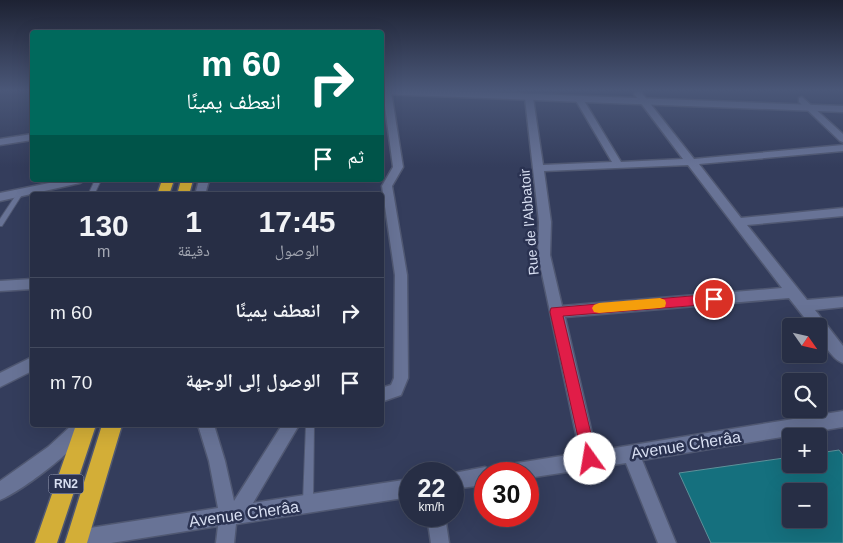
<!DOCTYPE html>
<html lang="ar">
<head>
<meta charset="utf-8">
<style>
	body { margin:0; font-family:Arial,"Noto Naskh Arabic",sans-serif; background:#2f364c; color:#f1f3f6; direction:rtl; height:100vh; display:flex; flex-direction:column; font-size:19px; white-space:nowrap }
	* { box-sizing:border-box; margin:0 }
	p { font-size:16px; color:#a4a8b3 }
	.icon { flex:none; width:28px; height:28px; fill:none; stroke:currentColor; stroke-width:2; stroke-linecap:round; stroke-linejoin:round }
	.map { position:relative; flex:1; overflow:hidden; direction:ltr }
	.details { position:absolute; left:30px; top:192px; width:354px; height:235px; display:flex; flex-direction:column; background:#272e45; border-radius:5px; box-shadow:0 5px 20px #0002,0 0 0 1px #434a5e; direction:rtl }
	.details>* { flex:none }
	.hud { position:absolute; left:30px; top:30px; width:354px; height:152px; border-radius:5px; box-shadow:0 5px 20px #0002,0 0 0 1px #434a5e; direction:rtl; background:#00695c; color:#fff; overflow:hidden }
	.needle { width:32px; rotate:124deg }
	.controls { position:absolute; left:782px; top:318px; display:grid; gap:10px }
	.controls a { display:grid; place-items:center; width:45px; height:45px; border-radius:5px; background:#272e45; box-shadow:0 5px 20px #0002,0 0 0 1px #434a5e; font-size:25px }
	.speed { position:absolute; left:399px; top:462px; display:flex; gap:10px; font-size:25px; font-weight:700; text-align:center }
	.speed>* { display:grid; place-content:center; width:65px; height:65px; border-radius:50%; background:#272e45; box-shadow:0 5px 20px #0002,0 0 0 1px #434a5e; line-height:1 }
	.speed small { font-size:12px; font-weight:400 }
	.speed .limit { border:8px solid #d22; background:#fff; color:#111 }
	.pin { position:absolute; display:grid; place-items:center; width:42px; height:42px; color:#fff; margin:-21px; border:2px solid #fff; border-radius:50%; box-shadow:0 1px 5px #0007 }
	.me { position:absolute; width:55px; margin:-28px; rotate:347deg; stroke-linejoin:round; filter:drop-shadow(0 0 4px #0008) }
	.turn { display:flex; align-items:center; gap:18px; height:105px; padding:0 20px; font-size:22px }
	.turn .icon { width:65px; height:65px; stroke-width:2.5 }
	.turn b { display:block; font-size:35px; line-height:42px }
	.then { display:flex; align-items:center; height:48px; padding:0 20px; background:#0003; gap:10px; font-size:19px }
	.eta { display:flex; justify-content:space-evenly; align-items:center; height:85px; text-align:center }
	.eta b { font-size:30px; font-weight:700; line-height:35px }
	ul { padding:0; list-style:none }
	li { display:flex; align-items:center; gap:15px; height:70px; padding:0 20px; border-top:1px solid #434a5e }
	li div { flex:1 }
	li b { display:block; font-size:19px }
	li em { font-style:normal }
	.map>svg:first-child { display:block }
	.building { fill:#15707e; stroke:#5e9099; fill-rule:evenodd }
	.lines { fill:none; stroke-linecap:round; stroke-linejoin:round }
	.lane-casing { stroke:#505872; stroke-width:2 }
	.street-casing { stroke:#505872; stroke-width:3 }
	.secondary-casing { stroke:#505872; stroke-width:3 }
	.highway-casing { stroke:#505872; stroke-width:3 }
	.lane { fill:#687396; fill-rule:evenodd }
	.street { fill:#687396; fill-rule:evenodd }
	.secondary { fill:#687396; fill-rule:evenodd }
	.highway { fill:#d3ae37; fill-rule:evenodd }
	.route { fill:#e11d48; stroke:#92132f }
	.slow { fill:#f59e0b }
	.labels { text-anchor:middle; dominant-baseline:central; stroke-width:5; stroke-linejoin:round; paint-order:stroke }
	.shield { fill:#2a3251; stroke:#a4abc2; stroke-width:1 }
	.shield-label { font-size:12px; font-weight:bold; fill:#d8dff2 }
	.street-label { font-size:14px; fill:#d8dff2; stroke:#2a3251 }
	.near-street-label { font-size:16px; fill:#d8dff2; stroke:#2a3251 }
</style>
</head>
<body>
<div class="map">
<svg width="843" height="543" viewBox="0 0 843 543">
	<rect width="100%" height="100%" fill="#343d5c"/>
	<path class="building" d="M839,450L843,455V543H711L679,473L791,457V464H819V453ZM791,491H819V519H791Z"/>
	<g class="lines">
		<g class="lane-casing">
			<path id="lane" d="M95,180H101L94,195H88Z
				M20,191L23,193L2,226H0V219L18,192Z
				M306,425H314L313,502L311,505L308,507L305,505L303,502Z"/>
		</g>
		<g class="street-casing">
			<path id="street" d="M383,91H391L403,167L392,186L407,275L408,378L401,395L381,402V388L391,385L394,378L395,275L382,186L393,167Z
				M638,91L641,92L694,159L843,145V151L699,164L741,218L843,208V216L747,225L807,300L843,297V307L815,310L843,346V363C831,359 819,338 819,326H811L789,298L565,317L596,451L843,411V427L642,460L676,543H658L626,463L528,478V474H485V485L452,489V474H449L485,467L492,471L493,468L499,466L580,453L538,255L539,222L525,98L529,95L533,98L543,165L612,162L575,99L579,96L583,99L621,162L683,159L634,94ZM688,165L782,288L562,306L550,255L551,222L544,171Z
				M802,97L843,134V142L840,141L799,102V98Z
				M64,180H85L80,183L0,201V193Z
				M199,180H209L205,195H195Z
				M32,279V289L0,291V281Z
				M32,357V371L0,387V373Z
				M72,425H91C82,446 22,491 0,500V481L48,447Z
				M198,425H214L225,461L234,501L282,425H299L253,503L410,479V497L236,524L234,543H216L218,526L111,543H69L68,539L70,532L77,530L218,508L209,461Z
				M427,516H445L449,543H431Z"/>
		</g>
		<g class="secondary-casing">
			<path id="secondary" d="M381,91H453L843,106V112L381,94Z
				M32,134V140L0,145V139Z"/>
		</g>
		<g class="highway-casing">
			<path id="highway" d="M162,180H174L169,195H157Z
				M181,180H193L189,195H177Z
				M76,425H96L57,543H35Z
				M102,425H122L87,543H65Z"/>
		</g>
		<use href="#lane" class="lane"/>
		<use href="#street" class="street"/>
		<use href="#secondary" class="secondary"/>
		<use href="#highway" class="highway"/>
	</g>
	<linearGradient id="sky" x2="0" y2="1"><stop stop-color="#1d2233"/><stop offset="0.54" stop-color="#4a5778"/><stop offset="1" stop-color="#4a5778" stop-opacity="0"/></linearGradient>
	<rect width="843" height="167" fill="url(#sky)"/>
	<path class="route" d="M714,294L718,295L720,299L718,302L714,304L563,316L597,459L595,464L590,467L584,464L550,312L551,308Z"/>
	<path class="slow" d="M660,298L665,300L666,303L665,307L660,308L599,313L594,312L592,308L594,305L599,303Z"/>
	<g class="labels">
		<rect class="shield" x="48.5" y="474.5" width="35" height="19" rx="4"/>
		<g class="shield-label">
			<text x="66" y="484">RN2</text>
		</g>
		<g class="street-label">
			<text transform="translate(529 222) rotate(-95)">Rue de l'Abbatoir</text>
		</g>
		<g class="near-street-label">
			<text transform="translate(686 445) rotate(-9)">Avenue Cherâa</text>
			<text transform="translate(244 514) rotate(-8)">Avenue Cherâa</text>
		</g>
	</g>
</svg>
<div class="controls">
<a><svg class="needle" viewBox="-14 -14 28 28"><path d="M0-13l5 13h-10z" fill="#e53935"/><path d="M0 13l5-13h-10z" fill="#a4a8b3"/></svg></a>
<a><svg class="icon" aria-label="search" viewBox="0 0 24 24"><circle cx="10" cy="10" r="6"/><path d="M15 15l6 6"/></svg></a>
<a>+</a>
<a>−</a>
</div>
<div class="speed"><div>22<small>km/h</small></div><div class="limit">30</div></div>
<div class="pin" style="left:714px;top:299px;background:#d93025"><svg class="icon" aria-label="arrive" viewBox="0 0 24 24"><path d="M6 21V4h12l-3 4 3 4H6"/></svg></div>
<svg class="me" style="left:590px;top:459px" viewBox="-20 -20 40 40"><circle r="19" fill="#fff"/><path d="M0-13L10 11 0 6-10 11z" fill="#e11d48"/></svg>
<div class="hud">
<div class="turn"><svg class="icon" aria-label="right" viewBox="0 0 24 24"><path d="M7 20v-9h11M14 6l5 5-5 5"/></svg><div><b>60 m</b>انعطف يمينًا</div></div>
<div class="then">ثم<svg class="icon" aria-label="arrive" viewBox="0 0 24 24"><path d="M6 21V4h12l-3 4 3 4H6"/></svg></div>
</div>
<section class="details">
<div class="eta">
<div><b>17:45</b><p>الوصول</p></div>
<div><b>1</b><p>دقيقة</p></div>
<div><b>130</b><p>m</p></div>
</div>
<ul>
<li><svg class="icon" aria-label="right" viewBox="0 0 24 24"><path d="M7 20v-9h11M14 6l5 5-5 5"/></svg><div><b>انعطف يمينًا</b></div><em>60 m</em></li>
<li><svg class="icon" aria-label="arrive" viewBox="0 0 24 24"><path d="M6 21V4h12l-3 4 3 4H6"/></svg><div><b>الوصول إلى الوجهة</b></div><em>70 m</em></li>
</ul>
</section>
</div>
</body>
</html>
